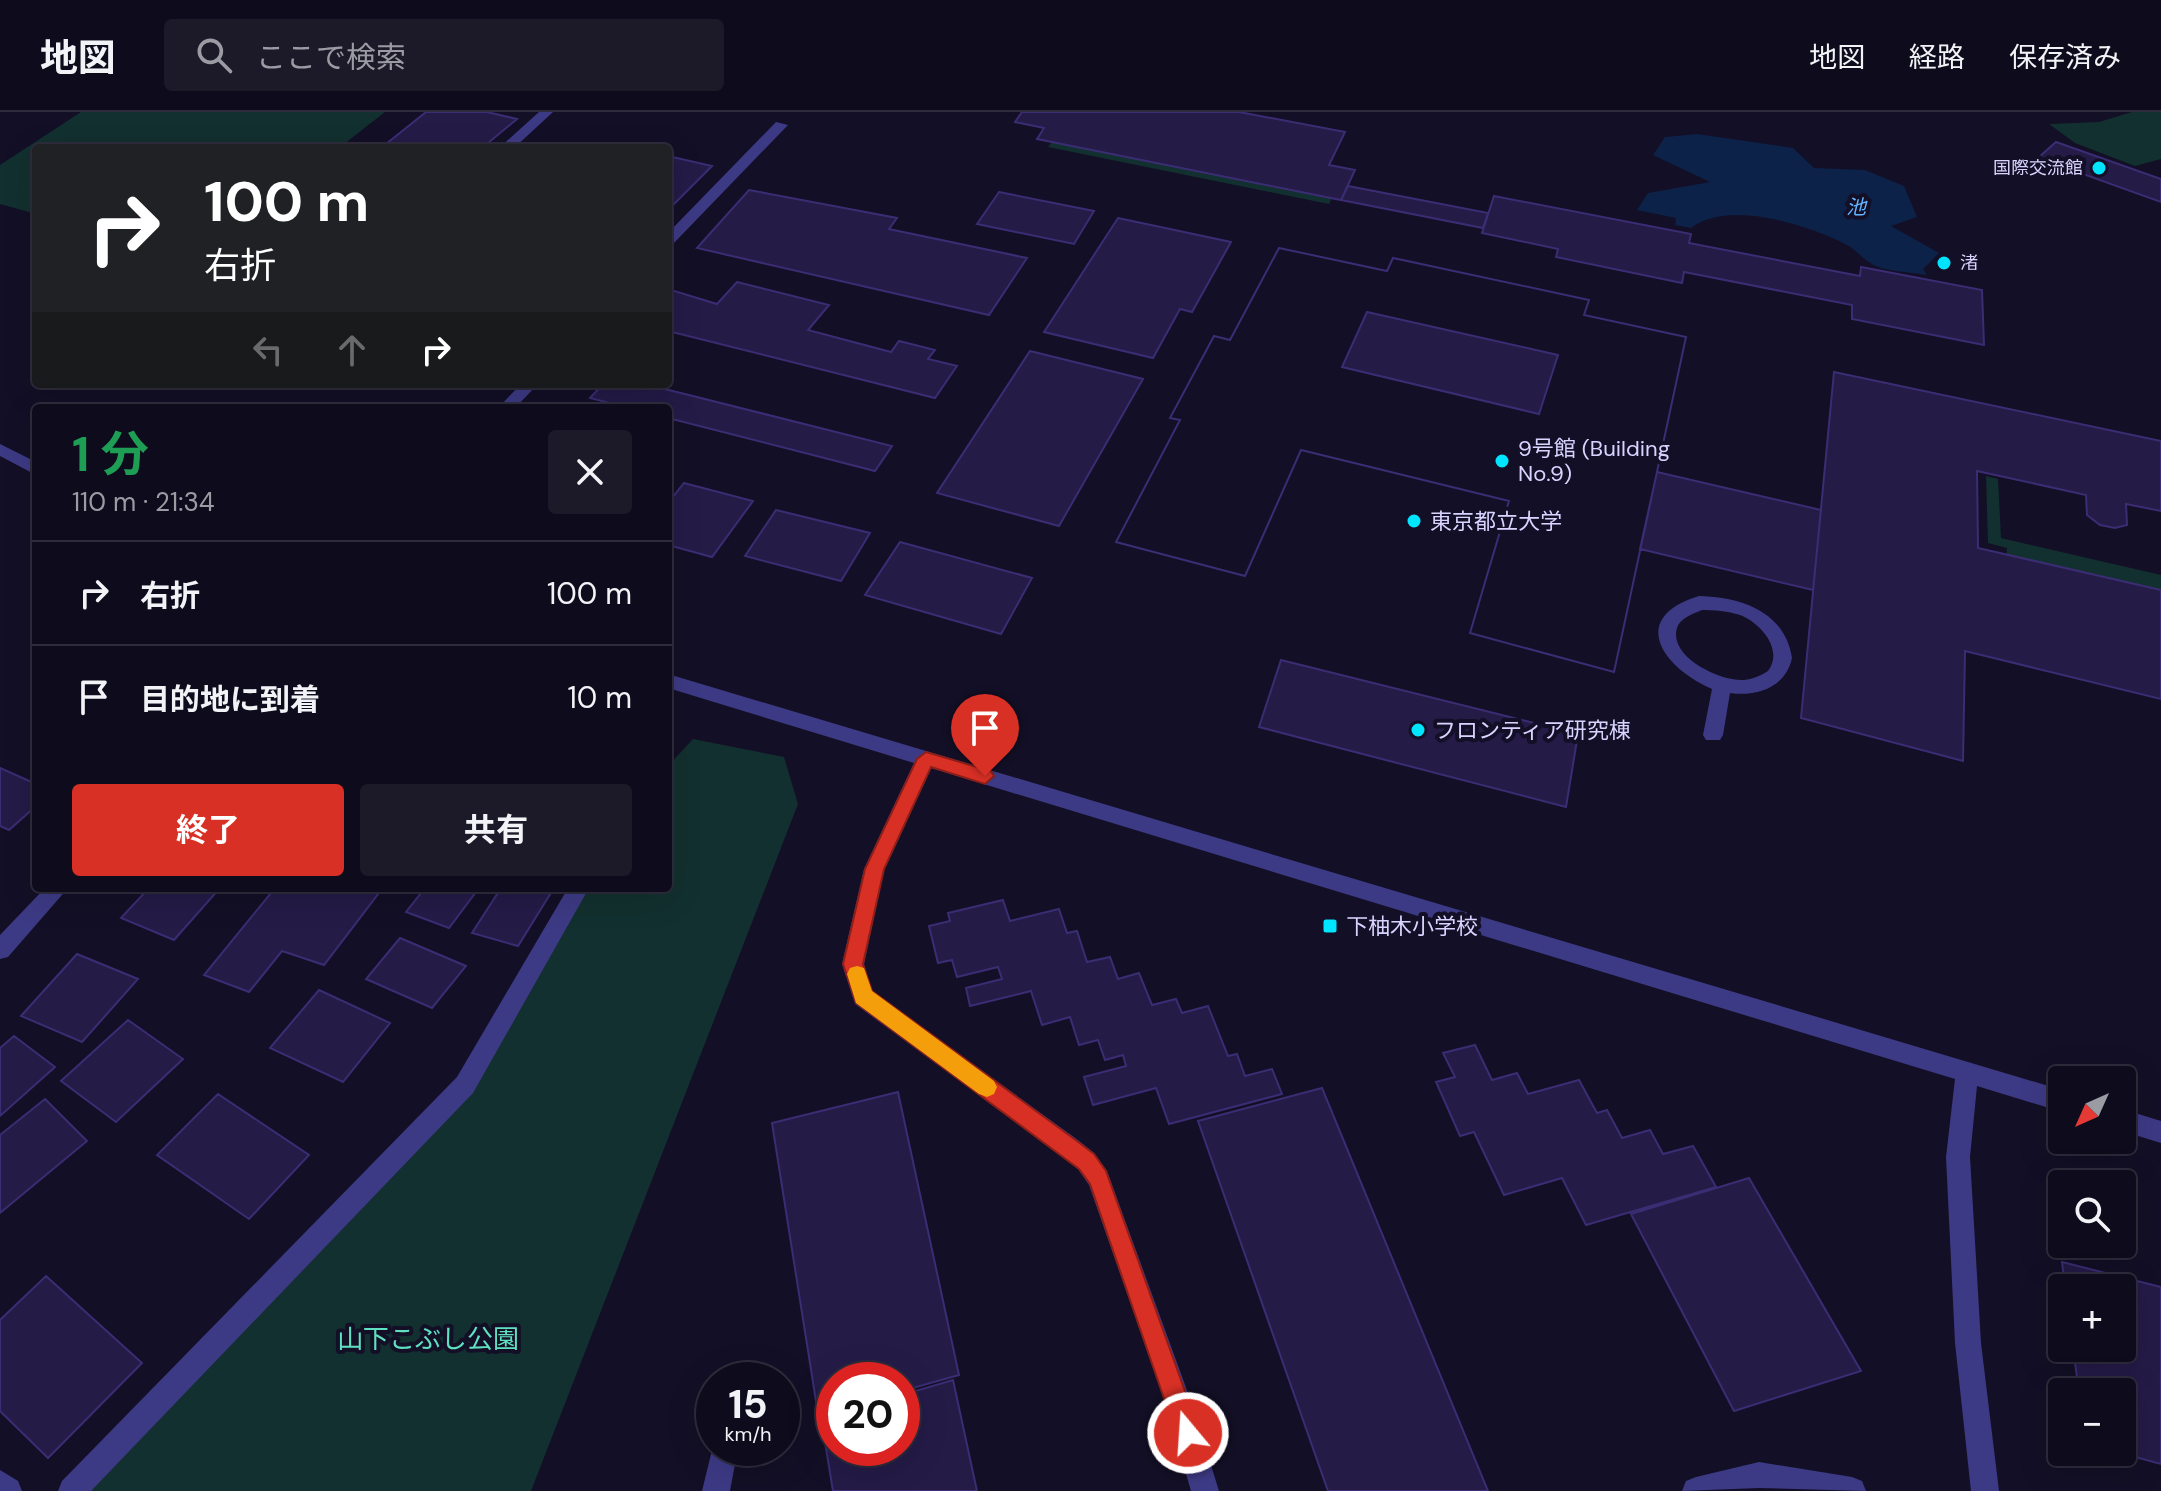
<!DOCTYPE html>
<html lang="ja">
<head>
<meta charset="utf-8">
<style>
	body { margin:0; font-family:"DM Sans","Noto Sans JP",sans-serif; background:#1c1929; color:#f1f3f6; height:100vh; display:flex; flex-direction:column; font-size:30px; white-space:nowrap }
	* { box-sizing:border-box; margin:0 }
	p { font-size:26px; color:#9b9ba3 }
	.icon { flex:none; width:44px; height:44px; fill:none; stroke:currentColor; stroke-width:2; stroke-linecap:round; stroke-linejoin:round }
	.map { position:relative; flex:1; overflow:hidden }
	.panel { position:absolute; left:32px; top:292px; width:640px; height:488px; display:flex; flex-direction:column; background:#0e0b1c; border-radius:8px; box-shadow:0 8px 32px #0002,0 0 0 2px #2e2b3b }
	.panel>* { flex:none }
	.guide { position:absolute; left:32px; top:32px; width:640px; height:244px; border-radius:8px; box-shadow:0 8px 32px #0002,0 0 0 2px #2e2b3b; background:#202124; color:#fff; overflow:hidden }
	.needle { width:52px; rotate:225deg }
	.controls { position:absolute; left:2048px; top:954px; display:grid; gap:16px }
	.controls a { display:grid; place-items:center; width:88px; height:88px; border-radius:8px; background:#0e0b1c; box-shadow:0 8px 32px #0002,0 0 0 2px #2e2b3b; font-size:40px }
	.speed { position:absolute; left:696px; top:1250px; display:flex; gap:16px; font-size:40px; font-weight:700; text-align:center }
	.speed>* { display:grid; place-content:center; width:104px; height:104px; border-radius:50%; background:#0e0b1c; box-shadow:0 8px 32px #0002,0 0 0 2px #2e2b3b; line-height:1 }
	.speed small { font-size:20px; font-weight:400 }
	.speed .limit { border:12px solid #d22; background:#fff; color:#111 }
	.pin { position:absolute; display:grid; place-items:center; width:68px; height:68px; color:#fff; margin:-82px -34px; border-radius:50% 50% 50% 0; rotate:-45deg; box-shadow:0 0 8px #0007 }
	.pin .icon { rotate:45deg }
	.me { position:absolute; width:88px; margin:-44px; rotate:342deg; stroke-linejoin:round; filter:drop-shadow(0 0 6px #0008) }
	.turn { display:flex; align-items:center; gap:28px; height:168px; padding:0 40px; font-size:36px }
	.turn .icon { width:104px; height:104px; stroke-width:2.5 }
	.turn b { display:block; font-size:56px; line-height:68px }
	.lanes { display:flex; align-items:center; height:76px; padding:0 40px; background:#0003; justify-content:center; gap:40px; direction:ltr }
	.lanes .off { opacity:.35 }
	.round { display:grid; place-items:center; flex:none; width:84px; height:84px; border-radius:8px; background:#1c1929 }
	.overview { display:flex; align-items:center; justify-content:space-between; height:136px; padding:0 40px }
	h1 { font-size:48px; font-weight:700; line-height:60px; color:#1e9e55 }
	.button { display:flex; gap:16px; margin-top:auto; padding:16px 40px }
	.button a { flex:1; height:92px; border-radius:8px; background:#d93025; color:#fff; font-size:32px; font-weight:700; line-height:92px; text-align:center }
	.button a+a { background:#1c1929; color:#f1f3f6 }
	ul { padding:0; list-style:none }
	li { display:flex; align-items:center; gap:24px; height:104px; padding:0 40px; border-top:2px solid #2e2b3b }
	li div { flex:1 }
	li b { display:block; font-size:30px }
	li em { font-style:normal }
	header { display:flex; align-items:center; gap:48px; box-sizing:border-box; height:112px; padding:0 40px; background:#0e0b1c; border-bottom:2px solid #2e2b3b }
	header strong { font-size:38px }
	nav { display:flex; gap:44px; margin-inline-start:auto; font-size:28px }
	.search { width:560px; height:72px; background:#1c1929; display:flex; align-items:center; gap:20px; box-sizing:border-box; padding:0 28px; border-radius:8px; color:#9b9ba3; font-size:30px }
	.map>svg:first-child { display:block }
	.green { fill:#12302f }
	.water { fill:#0c2248 }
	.building { fill:#241b47; stroke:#3b2d73; stroke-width:2; fill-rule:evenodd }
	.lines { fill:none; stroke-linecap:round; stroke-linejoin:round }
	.minor { fill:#3d3a85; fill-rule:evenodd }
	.route { fill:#d93025; stroke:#8d1f18; stroke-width:2 }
	.slow { fill:#f59e0b }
	.poi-dot { fill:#00e5ff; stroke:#130f26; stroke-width:3 }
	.labels { text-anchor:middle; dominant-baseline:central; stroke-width:8; stroke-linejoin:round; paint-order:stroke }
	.far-poi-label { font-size:18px; fill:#d9d4ff; stroke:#130f26; text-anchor:end }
	.far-water-label { font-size:20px; font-style:italic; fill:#62b6ff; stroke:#130f26 }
	.poi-label { font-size:22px; fill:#d9d4ff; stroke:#130f26; text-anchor:start }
	.near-park-label { font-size:26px; fill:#5fe0c0; stroke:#130f26 }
</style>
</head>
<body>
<header>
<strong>地図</strong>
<div class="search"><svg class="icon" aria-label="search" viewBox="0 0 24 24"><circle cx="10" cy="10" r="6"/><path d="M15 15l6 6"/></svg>ここで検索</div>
<nav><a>地図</a><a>経路</a><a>保存済み</a></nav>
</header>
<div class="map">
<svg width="2161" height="1379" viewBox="0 0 2161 1379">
	<rect width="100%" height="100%" fill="#130f26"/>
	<path class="green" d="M81,0H385L339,36H36V102L0,92V53Z
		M2132,0H2161V47L2135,54L2075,31L2049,12L2099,10Z
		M1057,23L1334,81L1329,92L1048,35Z
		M1986,364L1998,367L2001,426L2161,463V488L2006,452L2007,436L1988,431Z
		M693,627L784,645L798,692L531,1379H72L465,973L579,776H668V654Z"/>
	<path class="water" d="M1697,22L1793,36L1814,56L1865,58L1904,74L1917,105L1891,114L1939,141L1923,157L1927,163C1911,160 1886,160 1872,152C1863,147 1856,138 1847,133C1808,113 1729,87 1691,116L1675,113L1676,106L1637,98L1648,81L1710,70L1653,43L1665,25Z"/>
	<path class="building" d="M426,0H487L517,7L482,36H381Z
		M1022,0H1239L1345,20L1329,53L1355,58L1341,88L1037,27L1044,16L1015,10Z
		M2056,30L2161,67V90L2038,46Z
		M668,44L712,54L668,98Z
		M1348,74L1488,101L1483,116L1341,88Z
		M749,78L897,106L889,117L1027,146L989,203L697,136Z
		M999,80L1094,99L1074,132L977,112Z
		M1494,84L1691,122L1689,131L1860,164L1861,155L1982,178L1984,233L1852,207V193L1684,160L1682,171L1556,145L1558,137L1482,121Z
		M1118,106L1231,130L1192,200L1180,197L1153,246L1044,220Z
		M1279,136L1387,159L1393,146L1589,188L1584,203L1686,225L1614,560L1470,521L1509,389L1301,338L1245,464L1116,430L1180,308L1170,306L1214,224L1230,228ZM1367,200L1558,243L1539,302L1342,255Z
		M1279,136L1387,159L1393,146L1589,188L1584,203L1686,225L1614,560L1470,521L1509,389L1301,338L1245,464L1116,430L1180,308L1170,306L1214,224L1230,228Z
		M737,170L829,193L808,218L891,240L899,229L935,238L928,247L957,254L935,286L668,219V177L717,192Z
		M1030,239L1143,267L1059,414L937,381Z
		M1834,260L2161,329V399L2126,392L2127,413L2115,416L2100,413L2087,403L2086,383L1977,359L1978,436L2161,478V587L1965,539L1963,649L1801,606Z
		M603,272H645L892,334L875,359L668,306V296H629L590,286Z
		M1657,360L1821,398L1813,478L1640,437Z
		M684,371L753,389L712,445L668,433V391Z
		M776,398L870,421L841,469L745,444Z
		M900,430L1032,466L1001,522L865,483Z
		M1281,548L1578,622L1566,695L1259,615Z
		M0,656L36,672V694L9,718L0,714Z
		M149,776H220L174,828L121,806Z
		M275,776L382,777L324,853L282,839L249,880L204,863Z
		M425,776H479L449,816L406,800Z
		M501,776H554L518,834L472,821Z
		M1003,788L1010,809L1059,797L1067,821L1077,819L1087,850L1110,845L1118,867L1139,861L1152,893L1176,887L1182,901L1208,894L1228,944L1237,942L1245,964L1272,957L1282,982L1169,1012L1156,976L1093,993L1084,965L1126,954L1123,943L1105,948L1098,928L1079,933L1070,905L1042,913L1031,879L970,894L966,876L1002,867L998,855L957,865L952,848L938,851L929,814L950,809L948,801Z
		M400,826L466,854L432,896L366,867Z
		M77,842L138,867L82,930L21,904Z
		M319,878L390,911L343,970L270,936Z
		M128,908L183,947L116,1010L61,969Z
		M14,924L55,955L0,1004V936Z
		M1475,933L1492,968L1517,961L1528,982L1579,968L1597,1001L1607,998L1622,1026L1650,1018L1663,1042L1693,1034L1716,1075L1586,1113L1562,1066L1504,1083L1474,1020L1460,1024L1436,970L1455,965L1443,941Z
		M1322,976L1488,1379H1328L1198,1009Z
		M898,980L959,1263L902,1279V1268H834V1298L818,1302L772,1011Z
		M218,982L309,1043L249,1107L157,1043Z
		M45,987L87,1029L0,1101V1023Z
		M1749,1066L1861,1259L1734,1299L1631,1102Z
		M2062,1150L2161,1175V1352L2117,1340H2122V1280H2079L2073,1236H2122V1176H2065Z
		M46,1164L142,1251L48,1346L0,1299V1208Z
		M953,1268L977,1379H833L821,1306L834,1302V1336H902V1283Z"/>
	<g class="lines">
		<path class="minor" d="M539,0H553L514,36H499Z
			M776,10L788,13L673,132L668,133V121Z
			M521,272H538L515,296H498Z
			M0,332L36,350V363L0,344Z
			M1699,484C1740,485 1785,499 1792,546C1786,575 1757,585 1730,581L1723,623L1720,628H1706L1703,623L1712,577C1663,556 1627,506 1699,484ZM1702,498C1714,498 1728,499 1740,503C1761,511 1784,538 1768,559C1760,564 1753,567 1744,568C1721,570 1668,545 1677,516C1680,506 1693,502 1702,498Z
			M668,562L2062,978V1000L1977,974L1970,1045L1981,1231L1999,1379H1971L1955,1231L1946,1045L1955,967L931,656L884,757L864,852L872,879L1078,1028L1094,1041L1107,1059L1192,1292L1219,1379H1191L1166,1292L1089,1073L1078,1057L1062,1044L855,892L842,852L864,757L914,651L668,576Z
			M45,776H68L8,845L0,847V823Z
			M568,776H589L473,981L91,1379H58L62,1369L457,965Z
			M2122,997L2161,1009V1031L2122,1019Z
			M714,1330V1336H738L730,1379H702Z
			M1759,1350L1852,1365L1862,1369L1866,1379L1759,1376L1682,1379L1686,1369L1696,1365Z
			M0,1358L18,1369L22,1379H0Z"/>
	</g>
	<path class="route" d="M926,640L991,659L994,664L985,672L931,655L884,757L863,852L872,879L1077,1029L1094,1042L1106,1059L1200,1321L1196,1330L1188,1333L1179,1330L1176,1321L1090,1072L1079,1057L856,891L843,852L865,757L917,647Z"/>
	<path class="slow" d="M857,854L864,856L872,879L994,969L997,975L994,982L987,985L979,982L856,891L847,862L850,856Z"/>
	<g class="poi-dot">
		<circle cx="2099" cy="56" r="8"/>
		<circle cx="1944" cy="151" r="8"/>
		<circle cx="1502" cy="349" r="8"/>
		<circle cx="1414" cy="409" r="8"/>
		<circle cx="1418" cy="618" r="8"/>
		<rect x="1322" y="806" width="16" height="16" rx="4"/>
	</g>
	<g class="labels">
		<g class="far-poi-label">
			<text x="2083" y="56">国際交流館</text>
			<text x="1960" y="151" text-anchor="start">渚</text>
		</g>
		<g class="far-water-label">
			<text x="1856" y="95">池</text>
		</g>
		<g class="poi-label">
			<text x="1518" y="336">9号館 (Building<tspan x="1518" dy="25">No.9)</tspan></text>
			<text x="1430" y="409">東京都立大学</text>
			<text x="1434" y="618">フロンティア研究棟</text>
			<text x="1346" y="814">下柚木小学校</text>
		</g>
		<g class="near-park-label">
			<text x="428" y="1227">山下こぶし公園</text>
		</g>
	</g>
</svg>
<div class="controls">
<a><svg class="needle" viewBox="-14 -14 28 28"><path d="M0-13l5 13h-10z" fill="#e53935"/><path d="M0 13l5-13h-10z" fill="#9b9ba3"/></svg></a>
<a><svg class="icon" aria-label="search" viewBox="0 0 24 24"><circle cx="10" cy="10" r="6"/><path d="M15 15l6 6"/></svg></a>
<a>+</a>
<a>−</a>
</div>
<div class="speed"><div>15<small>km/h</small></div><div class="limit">20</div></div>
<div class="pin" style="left:985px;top:664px;background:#d93025"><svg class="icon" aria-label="arrive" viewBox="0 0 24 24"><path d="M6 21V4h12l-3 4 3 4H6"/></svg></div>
<svg class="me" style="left:1188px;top:1321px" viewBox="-20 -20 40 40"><circle r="17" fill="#d93025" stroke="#fff" stroke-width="3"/><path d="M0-11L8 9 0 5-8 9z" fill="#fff"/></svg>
<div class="guide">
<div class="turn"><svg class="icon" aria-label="right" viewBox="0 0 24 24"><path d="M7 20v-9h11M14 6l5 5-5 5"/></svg><div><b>100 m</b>右折</div></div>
<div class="lanes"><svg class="icon off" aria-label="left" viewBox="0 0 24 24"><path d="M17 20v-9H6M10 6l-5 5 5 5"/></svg><svg class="icon off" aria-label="ahead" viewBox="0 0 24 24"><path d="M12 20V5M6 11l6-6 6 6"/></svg><svg class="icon" aria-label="right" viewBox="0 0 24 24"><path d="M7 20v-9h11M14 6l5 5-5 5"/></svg></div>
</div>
<section class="panel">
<div class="overview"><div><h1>1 分</h1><p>110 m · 21:34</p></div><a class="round"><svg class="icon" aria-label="close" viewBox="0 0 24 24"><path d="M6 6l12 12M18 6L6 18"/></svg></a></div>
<ul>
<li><svg class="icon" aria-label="right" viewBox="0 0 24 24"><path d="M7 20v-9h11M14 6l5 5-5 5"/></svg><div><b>右折</b></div><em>100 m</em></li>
<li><svg class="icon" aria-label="arrive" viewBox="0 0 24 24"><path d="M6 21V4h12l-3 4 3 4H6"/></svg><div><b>目的地に到着</b></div><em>10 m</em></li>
</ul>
<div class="button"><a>終了</a><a>共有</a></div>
</section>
</div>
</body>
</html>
